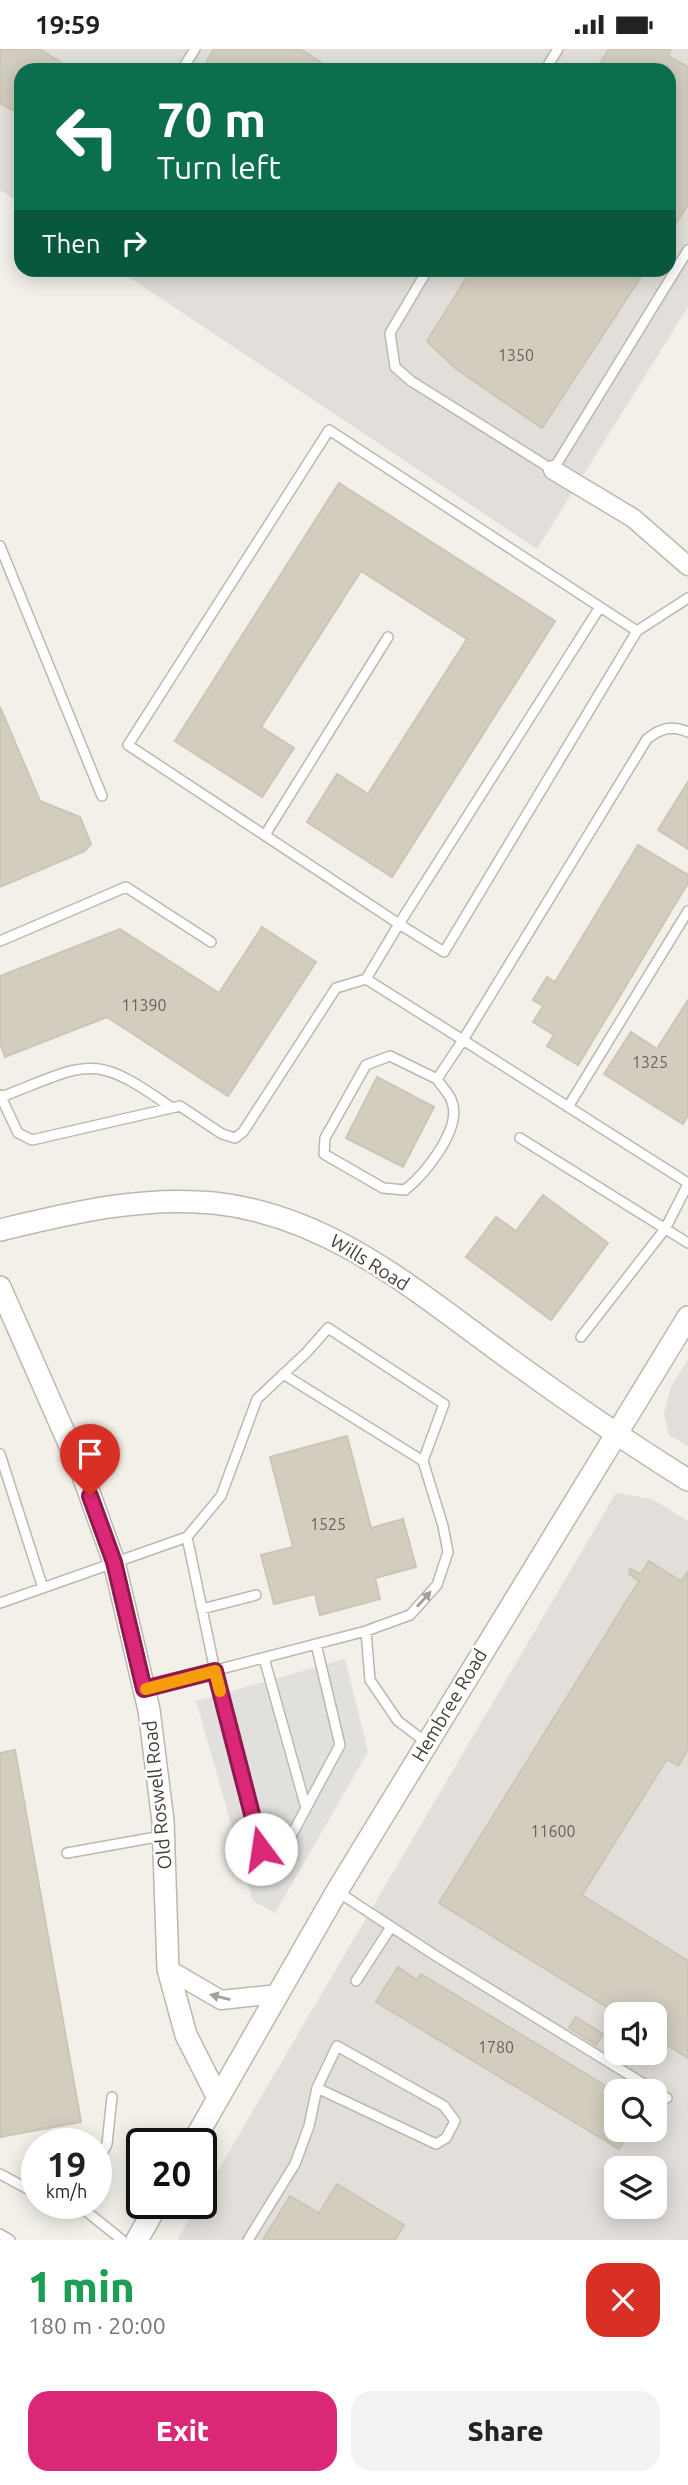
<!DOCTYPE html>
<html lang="en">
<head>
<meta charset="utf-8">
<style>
	body { margin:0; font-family:Ubuntu,sans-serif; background:#f2f2f2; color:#222; height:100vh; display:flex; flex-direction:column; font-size:26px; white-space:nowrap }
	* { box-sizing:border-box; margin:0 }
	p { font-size:23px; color:#767676 }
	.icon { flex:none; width:38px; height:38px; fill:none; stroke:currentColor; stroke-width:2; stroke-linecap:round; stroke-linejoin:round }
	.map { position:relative; height:2191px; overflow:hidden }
	.side { display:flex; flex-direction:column; background:#fff; flex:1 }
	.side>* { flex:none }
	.guide { position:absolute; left:14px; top:14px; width:662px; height:214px; border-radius:21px; box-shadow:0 4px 18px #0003; background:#0b6e4f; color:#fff; overflow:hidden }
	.buttons { position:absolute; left:604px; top:1953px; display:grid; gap:14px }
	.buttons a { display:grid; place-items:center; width:63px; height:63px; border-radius:14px; background:#fff; box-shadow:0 4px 18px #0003; font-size:35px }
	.speed { position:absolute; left:21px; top:2079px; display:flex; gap:14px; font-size:35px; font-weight:700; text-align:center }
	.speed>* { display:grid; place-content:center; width:91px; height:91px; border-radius:50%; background:#fff; box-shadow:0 4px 18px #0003; line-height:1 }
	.speed small { font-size:18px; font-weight:400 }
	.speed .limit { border:4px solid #111; border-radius:10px; background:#fff; color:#111 }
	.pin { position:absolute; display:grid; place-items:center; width:60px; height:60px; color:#fff; margin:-72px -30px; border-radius:50% 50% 50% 0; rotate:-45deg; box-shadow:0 0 7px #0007 }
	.pin .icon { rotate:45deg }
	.me { position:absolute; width:77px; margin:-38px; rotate:346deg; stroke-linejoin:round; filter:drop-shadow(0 0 5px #0008) }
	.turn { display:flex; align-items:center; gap:24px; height:147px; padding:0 28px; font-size:32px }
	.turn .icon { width:91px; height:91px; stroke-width:2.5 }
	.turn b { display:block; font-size:49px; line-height:60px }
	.then { display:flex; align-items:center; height:66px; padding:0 28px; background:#0003; gap:14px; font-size:26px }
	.round { display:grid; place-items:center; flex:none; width:74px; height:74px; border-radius:21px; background:#f2f2f2 }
	.overview { display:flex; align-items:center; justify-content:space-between; height:119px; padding:0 28px }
	h1 { font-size:42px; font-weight:800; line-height:52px; color:#1e9e55 }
	.primary-button { display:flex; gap:14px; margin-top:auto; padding:14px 28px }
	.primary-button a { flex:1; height:80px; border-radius:21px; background:#db2777; color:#fff; font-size:28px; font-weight:800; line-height:80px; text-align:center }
	.primary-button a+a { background:#f2f2f2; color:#222 }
	.status { display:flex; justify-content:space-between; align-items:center; height:49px; padding:0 35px; background:#fff; direction:ltr }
	.status svg { height:19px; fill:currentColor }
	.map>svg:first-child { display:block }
	.industrial { fill:#e2dfda; fill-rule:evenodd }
	.parking { fill:#e1e0dd }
	.building { fill:#d3cdc0; stroke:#cdc5b4; stroke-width:2 }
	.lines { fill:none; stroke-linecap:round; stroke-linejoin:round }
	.service-casing { stroke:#bdb8ad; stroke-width:12 }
	.minor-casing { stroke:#bdb8ad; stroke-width:21 }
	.tertiary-casing { stroke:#bdb8ad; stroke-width:24 }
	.service { stroke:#fff; stroke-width:9 }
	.minor { stroke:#fff; stroke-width:18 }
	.tertiary { stroke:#fff; stroke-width:21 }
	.oneway { fill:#a2a09c }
	.route-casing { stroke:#8e194d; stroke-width:18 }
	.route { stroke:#db2777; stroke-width:12 }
	.slow { stroke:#f59e0b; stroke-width:12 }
	.labels { text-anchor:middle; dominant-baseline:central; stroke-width:5; stroke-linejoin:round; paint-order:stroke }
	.number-label { font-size:16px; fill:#68645a }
	.street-label { font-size:19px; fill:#454138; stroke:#fff }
</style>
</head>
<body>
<div class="status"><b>19:59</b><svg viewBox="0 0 49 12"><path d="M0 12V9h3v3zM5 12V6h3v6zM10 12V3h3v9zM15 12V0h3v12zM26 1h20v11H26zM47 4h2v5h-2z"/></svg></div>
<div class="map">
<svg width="688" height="2191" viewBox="0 0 688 2191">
	<rect width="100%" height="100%" fill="#f2f0e9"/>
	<path class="industrial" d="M0,0H688V258L537,500L118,221L668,220V21H21V155L0,141Z
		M688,1311V1397L669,1386L664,1365L671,1337Z
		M616,1444L652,1450L688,1472V2191H177ZM616,1965H654V2004H616ZM616,2042H654V2081H616ZM616,2119H654V2158H616Z"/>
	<path class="parking" d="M345,1610L368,1703L275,1864L253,1852L196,1652Z"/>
	<path class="building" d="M0,0H39L73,21H21V65L0,54Z
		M214,0H300L333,21H211L204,17Z
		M609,0H671L668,7L688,18V156L668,186V21H596Z
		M472,220H646L542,379L455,319L427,292Z
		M339,434L555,572L392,828L307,773L337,725L368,745L467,590L361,522L261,678L294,699L262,748L175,692Z
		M0,658L40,752L80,768L91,795L85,802L0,838Z
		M688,733V800L658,781Z
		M638,796L688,826V834L578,1016L547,997L554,986L533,973L543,957L533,951L547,928L555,933Z
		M262,878L316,913L228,1047L107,968L5,1008L0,994V927L120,880L219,944Z
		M688,951V1066L683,1075L604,1025L631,983L657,1000Z
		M377,1028L434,1058L403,1118L346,1089Z
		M543,1146L608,1194L551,1271L466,1208L496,1168L516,1182Z
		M347,1387L371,1479L403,1470L416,1518L375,1529L380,1550L320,1566L315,1545L274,1555L261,1506L293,1498L270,1408Z
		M649,1512L681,1532L688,1523V1700L678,1717L667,1710L582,1846L688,1912V2009L654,1988V1965H618L439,1854L639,1532L629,1525L630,1520L641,1525Z
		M15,1701L81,2073L0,2088V1704Z
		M398,1918L417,1931L421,1925L616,2043V2081H631L619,2100L376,1953Z
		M576,1968L603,1985L596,1996L569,1979Z
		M337,2135L404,2176L395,2191H263L290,2147L319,2164Z"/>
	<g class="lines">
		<g class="service-casing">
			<path id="service" d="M182,21L195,0
				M545,21L558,0
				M428,220L390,284L395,318L411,332L553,421L688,201
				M0,497L102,747
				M637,582L688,549
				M688,683C671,676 661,679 647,690L463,991L688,1134
				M265,786L388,588
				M0,892L126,838L211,893
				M366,930L399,875L444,903L637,582L600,558L329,381L128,696L399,875L600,558
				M0,1046L18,1084L32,1091L180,1057L222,1085L235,1089L243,1083L336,939L366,930L463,991L437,1030L390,1007L366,1016L325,1089L324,1105L383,1139L405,1141C425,1125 462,1080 452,1053C450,1045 441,1037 437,1030
				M1,1048C88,1015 91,1001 172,1059
				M568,1058L688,862
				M520,1089L688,1194
				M581,1288L665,1180L688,1135
				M283,1325L423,1412
				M0,1405L43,1539
				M187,1488L215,1622L261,1800L290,1789L340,1696L316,1595
				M0,1554L187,1488L221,1447L257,1350L307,1303L328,1279L444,1355L423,1412L443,1477L448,1503L437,1536L410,1566L366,1582
				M202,1560L256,1546
				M264,1609L306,1759
				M144,1640L366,1582L370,1631L398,1672L427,1694
				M67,1804L162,1787
				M338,1843L436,1907L667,2049
				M356,1932L391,1878
				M96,2115L107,2095L112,2048
				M0,2125L37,2145
				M58,2154L75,2156
				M76,2154L122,2191
				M0,2185L10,2191
				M248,2191L295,2115L309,2077L317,2039L337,1997L444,2057L455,2072L446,2089L436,2095L317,2039"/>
		</g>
		<g class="minor-casing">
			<path id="minor" d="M553,421L633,469L688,517
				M168,1920L221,1951L278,1945"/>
		</g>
		<g class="tertiary-casing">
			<path id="tertiary" d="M0,1181C71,1164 140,1147 214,1154C325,1166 409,1236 496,1300C559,1346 622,1390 688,1431
				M0,1238L82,1424L114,1513L149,1661L163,1772L168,1920L186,1986L218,2049
				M192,2095L337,1842L688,1268
				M137,2191L158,2154"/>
		</g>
		<use href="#service" class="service"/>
		<use href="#minor" class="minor"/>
		<use href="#tertiary" class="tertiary"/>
	</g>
	<defs><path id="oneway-solid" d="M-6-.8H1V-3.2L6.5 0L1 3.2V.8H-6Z" transform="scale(1.75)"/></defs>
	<g class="oneway">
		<use href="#oneway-solid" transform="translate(424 1550) rotate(-48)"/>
		<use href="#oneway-solid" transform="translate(220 1948) rotate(-166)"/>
	</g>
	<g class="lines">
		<g class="route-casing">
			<path id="route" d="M90,1447L114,1513L144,1640L215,1622L261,1800"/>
		</g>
		<use href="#route" class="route"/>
		<path class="slow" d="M146,1640L215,1622L220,1642"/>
	</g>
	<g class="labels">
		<g class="number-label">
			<text x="516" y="306">1350</text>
			<text x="144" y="956">11390</text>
			<text x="650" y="1013">1325</text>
			<text x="328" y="1475">1525</text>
			<text x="553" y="1782">11600</text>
			<text x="496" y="1998">1780</text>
		</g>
		<g class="street-label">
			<text transform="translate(370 1213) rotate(32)">Wills Road</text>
			<text transform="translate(449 1656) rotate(-59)">Hembree Road</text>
			<text transform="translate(157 1746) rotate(-96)">Old Roswell Road</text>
		</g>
	</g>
</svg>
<div class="buttons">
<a><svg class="icon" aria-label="sound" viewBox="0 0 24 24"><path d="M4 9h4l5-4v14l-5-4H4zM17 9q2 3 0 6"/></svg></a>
<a><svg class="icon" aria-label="search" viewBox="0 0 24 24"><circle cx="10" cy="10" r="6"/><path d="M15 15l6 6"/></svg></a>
<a><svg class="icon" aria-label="layers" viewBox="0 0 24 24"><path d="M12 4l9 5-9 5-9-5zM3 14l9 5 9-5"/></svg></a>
</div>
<div class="speed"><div>19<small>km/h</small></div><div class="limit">20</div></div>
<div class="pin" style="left:90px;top:1447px;background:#d93025"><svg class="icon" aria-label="arrive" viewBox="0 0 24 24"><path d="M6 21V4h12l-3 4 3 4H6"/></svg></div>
<svg class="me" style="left:261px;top:1800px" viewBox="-20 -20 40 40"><circle r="19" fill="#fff"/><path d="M0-13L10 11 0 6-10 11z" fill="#db2777"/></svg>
<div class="guide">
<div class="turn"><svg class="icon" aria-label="left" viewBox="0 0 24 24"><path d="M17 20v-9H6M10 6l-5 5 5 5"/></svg><div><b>70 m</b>Turn left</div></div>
<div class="then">Then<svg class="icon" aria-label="right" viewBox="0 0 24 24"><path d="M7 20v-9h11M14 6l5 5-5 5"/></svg></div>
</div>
</div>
<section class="side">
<div class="overview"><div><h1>1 min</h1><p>180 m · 20:00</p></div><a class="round" style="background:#d93025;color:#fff"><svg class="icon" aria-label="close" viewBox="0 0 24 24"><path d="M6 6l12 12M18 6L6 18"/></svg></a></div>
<div class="primary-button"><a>Exit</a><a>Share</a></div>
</section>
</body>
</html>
